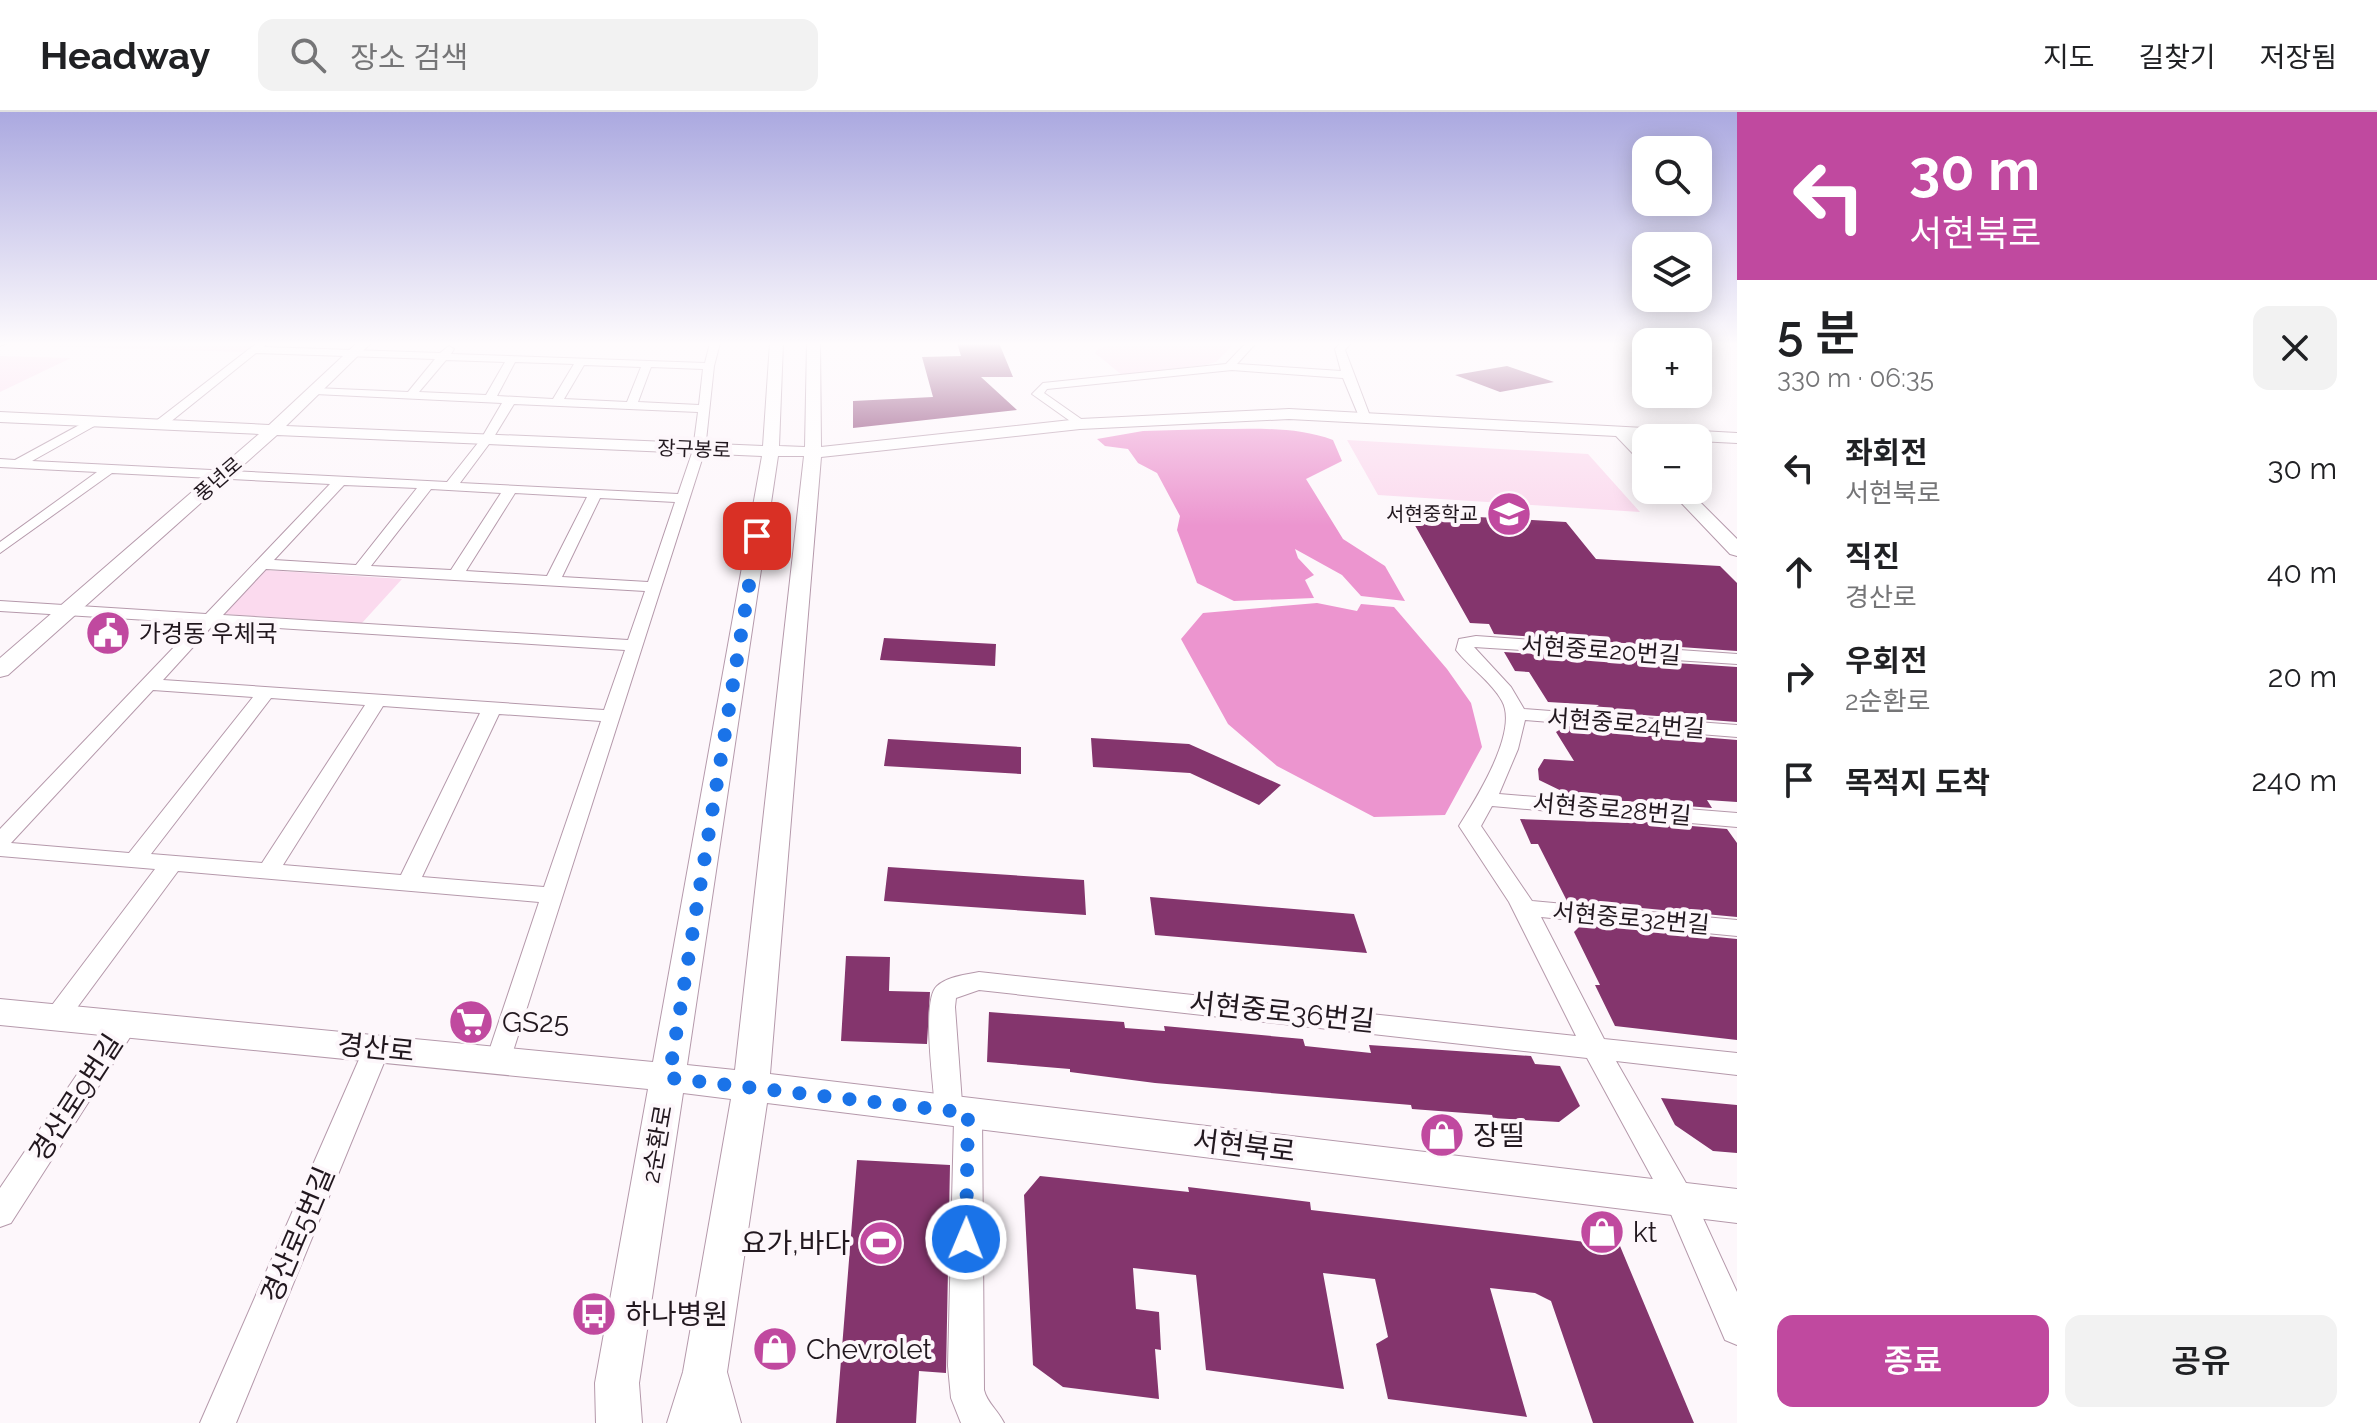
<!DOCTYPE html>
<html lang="ko">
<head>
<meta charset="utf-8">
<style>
	body { margin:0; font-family:Raleway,"Noto Sans KR",sans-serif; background:#f2f2f2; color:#202124; height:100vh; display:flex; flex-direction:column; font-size:30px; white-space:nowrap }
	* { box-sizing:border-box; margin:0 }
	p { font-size:26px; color:#757577 }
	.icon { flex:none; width:44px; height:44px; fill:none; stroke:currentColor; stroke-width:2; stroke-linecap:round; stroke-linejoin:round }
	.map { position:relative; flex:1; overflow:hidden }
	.sheet { display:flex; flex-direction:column; background:#fff; width:640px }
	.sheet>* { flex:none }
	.hud { background:#c0499f; color:#fff; overflow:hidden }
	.buttons { position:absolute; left:1632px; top:24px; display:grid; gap:16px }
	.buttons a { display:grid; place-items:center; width:80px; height:80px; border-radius:16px; background:#fff; box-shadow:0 4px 20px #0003; font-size:40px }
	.pin { position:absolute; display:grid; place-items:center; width:68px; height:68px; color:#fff; margin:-34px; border-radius:16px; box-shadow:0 4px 12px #0006 }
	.me { position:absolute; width:88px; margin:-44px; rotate:1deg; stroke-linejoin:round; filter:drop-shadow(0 0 6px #0008) }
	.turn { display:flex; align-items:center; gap:28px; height:168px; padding:0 40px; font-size:36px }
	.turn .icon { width:104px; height:104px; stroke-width:2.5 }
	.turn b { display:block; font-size:56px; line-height:68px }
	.round { display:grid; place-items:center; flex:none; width:84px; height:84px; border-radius:16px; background:#f2f2f2 }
	.head { display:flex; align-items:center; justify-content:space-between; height:136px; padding:0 40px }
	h1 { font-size:48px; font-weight:600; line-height:60px }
	.action { display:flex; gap:16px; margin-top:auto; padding:16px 40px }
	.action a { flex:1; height:92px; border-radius:16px; background:#c0499f; color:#fff; font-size:32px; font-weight:600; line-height:92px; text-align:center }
	.action a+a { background:#f2f2f2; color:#202124 }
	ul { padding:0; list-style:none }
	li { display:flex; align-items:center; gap:24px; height:104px; padding:0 40px }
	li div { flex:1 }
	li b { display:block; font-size:30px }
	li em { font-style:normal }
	header { display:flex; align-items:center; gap:48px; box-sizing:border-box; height:112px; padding:0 40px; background:#fff; border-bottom:2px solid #e0e0e0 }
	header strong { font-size:38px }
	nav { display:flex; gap:44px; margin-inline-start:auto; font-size:28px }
	.search { width:560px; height:72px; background:#f2f2f2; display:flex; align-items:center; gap:20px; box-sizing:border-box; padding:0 28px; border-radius:16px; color:#757577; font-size:30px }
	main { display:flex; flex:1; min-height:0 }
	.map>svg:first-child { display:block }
	.green { fill:#fbdaee }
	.forest { fill:#ec95cf }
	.building { fill:#84356d }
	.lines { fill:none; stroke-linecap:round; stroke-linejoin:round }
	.minor-casing { stroke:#b599ab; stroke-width:2 }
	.tertiary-casing { stroke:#b599ab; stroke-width:2 }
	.minor { fill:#fff; fill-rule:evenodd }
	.tertiary { fill:#fff; fill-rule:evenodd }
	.route { stroke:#1a73e8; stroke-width:14; stroke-dasharray:0 25.2 }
	.labels { text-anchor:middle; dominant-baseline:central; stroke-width:8; stroke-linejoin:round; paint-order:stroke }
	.far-street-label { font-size:20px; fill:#22181f; stroke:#fdf7fb }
	.far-poi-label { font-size:20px; fill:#22181f; stroke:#fdf7fb; text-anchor:end }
	.poi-label { font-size:24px; fill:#22181f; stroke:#fdf7fb; text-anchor:start }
	.street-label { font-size:24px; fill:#22181f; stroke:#fdf7fb }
	.near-street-label { font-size:28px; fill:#22181f; stroke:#fdf7fb }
	.near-poi-label { font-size:28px; fill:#22181f; stroke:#fdf7fb; text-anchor:start }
</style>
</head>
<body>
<header>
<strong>Headway</strong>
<div class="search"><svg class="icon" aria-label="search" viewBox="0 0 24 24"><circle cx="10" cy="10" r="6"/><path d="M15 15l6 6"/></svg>장소 검색</div>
<nav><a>지도</a><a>길찾기</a><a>저장됨</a></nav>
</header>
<main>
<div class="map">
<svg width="1737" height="1311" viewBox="0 0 1737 1311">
	<rect width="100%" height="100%" fill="#fdf7fb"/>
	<path class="green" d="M10,231H255L243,240L5,233Z
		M1117,231H1235L1216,250L1205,253L1122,263L1095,241L1099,236Z
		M0,244L71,246L0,280Z
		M1347,328L1588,342L1640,400L1378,383Z
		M265,458L402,467L362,511L223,502Z"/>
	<path class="forest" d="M1213,317C1254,317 1295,314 1333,328L1342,349L1306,367L1343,427L1385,454L1405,489L1361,484L1342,463L1295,437L1298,446L1314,463L1305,468L1314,486L1234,489L1197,471L1177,418L1180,404L1157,361L1138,351L1128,337L1105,334L1097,327L1143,319Z
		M1317,491L1357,499L1361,492L1394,495L1447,557L1471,591L1482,635L1445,703L1374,705L1277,654L1228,612L1181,527L1203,501Z"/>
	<path class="building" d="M957,231H999L1013,265H981L1017,298L853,316V289L933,285L922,245L961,244Z
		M1507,254L1554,270L1500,280L1455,263Z
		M1408,401L1566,410L1596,447L1720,454L1737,471V539L1494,522L1489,512L1470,511Z
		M884,526L996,532L995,554L880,548Z
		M1504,540L1737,555V610L1590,599L1599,593L1548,590L1529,560L1515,559Z
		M1566,614L1737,628V690L1707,688L1712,696L1574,685L1539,668L1538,657L1544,647L1574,649L1556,620Z
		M1091,626L1189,632L1281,673L1259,693L1190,661L1093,655Z
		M888,627L1021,635V662L884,654Z
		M1520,707L1628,711L1621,708L1727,717L1737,731V805L1567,789L1538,732H1531Z
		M888,755L1084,768L1086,803L884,789Z
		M1150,785L1354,802L1367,841L1155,823Z
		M1582,812L1737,827V928L1615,914L1595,873H1600L1574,820Z
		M846,844L890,845L889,879L930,880L927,932L841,929Z
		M989,900L1124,910L1125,916L1165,919L1164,914L1303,927L1305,934L1371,941L1369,933L1531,944L1535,952L1560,954L1580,994L1559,1010L1493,1006L1492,1003L1412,997L1411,993L1155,971L1070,960V957L987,950Z
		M1661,986L1737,993V1041L1713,1039L1675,1013Z
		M857,1048L950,1053L946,1261L919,1259L916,1311H836Z
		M1040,1064L1189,1080L1188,1075L1310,1090L1311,1098L1620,1134L1694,1311H1593L1551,1189L1535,1181L1490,1176L1527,1305L1388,1287L1376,1232L1388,1225L1375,1167L1323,1161L1344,1277L1206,1258L1196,1163L1133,1156L1136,1197L1159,1200L1161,1238L1155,1237L1159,1287L1063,1275L1033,1253L1024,1083Z"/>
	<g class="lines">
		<g class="minor-casing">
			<path id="minor" d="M0,231H7L0,234Z
				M257,231H268L264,235L440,241L449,234L454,237L451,242L705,251L710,231H720L714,254L705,338L508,955L499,959L490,955L486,948L539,790L178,759L65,912L56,915L47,912L43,905L155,757L0,744V717L197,511L0,499V489L206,502L330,372L112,361L0,441V430L97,360L0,355V347L15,348L94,305L98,306V312L32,349L447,370L481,327L502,291L315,282L309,279L315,276L408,280L435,247L256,241L164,315H156V309ZM446,248L505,250L486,283L419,280ZM515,250L574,252L553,287L497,284ZM584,253L641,255L627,290L564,287ZM651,255L703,257L699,293L638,290ZM514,292L698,300L693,338L678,382L460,371L492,328ZM344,373L417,376L356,453L274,448ZM431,377L501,381L451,458L371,454ZM515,381L587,385L547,464L466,459ZM600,386L675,390L648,470L562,465ZM266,457L645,479L628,528L223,503ZM214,512L625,538L604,598L163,568ZM153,578L253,585L129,741L11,731ZM271,586L365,593L262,751L151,742ZM383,594L480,601L401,763L283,753ZM499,602L601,609L544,775L422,765Z
				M1246,231H1256L1237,252L1341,259L1335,237L1341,231H1351L1345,238L1370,304L1360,307L1343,266L1232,258L1047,277L1044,281L1084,309L1086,312L1080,316L1032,282L1043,271L1226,252Z
				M1476,524L1737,542V552L1474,535L1511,575L1524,597L1737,613V625L1525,608L1518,637L1499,682L1737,701V715L1492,694L1481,714L1532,789L1737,808V824L1541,805L1604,927L1737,941V963L1616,949L1690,1078L1737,1180V1233L1725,1228L1667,1093L1587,946L979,878L956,886L955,895L962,991L968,989L978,993L982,1001L984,1278C987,1291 998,1298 1004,1311H961L951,1286L948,1254L954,1008L939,1006L935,998C934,974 921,888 937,874C948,864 966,863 979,860L1576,924L1509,790L1459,714C1476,687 1519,619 1502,589C1491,569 1470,556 1456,538L1459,527Z
				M125,902L134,905L138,912L134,919L11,1111L0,1115V1076L116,905Z
				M377,926L386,929L390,936L236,1311H200L364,936L368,929Z"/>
		</g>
		<g class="tertiary-casing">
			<path id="tertiary" d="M357,231H371L286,314L763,334L770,231H783L779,334L805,335L807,231H820L821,335L1080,307L1289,297L1737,321V331L1698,329V326L1635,325L1646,336V350L1640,349L1616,324L1289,307L1080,317L821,345L770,962L1737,1077V1111L767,991L727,1260L741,1311H667L683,1260L731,987L683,981L639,1271L642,1311H596L595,1271L648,977L0,913V887L653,950L762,344L277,323L8,563L0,565V546L259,322L0,310V300L269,313ZM778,344H804L735,958L687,953Z
				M1669,378H1688L1737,427V444L1730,442Z"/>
		</g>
		<use href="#minor" class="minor"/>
		<use href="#tertiary" class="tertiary"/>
	</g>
	<linearGradient id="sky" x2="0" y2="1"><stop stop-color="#aba9e0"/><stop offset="0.56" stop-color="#fefbfd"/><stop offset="1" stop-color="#fefbfd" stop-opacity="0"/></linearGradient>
	<rect width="1737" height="414" fill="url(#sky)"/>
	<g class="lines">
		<path class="route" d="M757,424L669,966L968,1001L966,1127"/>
	</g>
	<defs>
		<g id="school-disc" transform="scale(2.3)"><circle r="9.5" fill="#c0499f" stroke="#fdf7fb"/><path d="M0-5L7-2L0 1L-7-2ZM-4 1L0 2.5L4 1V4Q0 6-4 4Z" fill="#fff"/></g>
		<g id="civic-disc" transform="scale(2.3)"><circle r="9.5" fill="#c0499f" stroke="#fdf7fb"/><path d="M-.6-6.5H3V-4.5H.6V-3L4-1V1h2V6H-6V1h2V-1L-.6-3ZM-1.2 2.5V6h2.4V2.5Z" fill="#fff"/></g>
		<g id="supermarket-disc" transform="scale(2.3)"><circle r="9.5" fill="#c0499f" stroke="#fdf7fb"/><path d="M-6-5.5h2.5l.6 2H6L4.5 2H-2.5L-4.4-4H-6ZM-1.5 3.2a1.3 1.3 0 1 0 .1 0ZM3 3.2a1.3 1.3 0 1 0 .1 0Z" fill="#fff"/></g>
		<g id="shop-disc" transform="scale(2.3)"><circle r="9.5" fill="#c0499f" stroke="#fdf7fb"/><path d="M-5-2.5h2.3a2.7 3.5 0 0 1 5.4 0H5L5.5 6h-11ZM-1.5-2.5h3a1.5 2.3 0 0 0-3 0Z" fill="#fff"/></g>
		<g id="stadium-disc" transform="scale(2.3)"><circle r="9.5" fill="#c0499f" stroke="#fdf7fb"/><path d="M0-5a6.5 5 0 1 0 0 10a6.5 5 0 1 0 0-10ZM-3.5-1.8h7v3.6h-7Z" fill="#fff"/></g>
		<g id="bus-disc" transform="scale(2.3)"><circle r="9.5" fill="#c0499f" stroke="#fdf7fb"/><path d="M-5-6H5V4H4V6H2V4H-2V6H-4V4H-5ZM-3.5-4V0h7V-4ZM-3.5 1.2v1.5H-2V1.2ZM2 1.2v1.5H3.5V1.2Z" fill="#fff"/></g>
	</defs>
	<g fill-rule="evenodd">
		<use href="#school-disc" x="1509" y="402"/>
		<use href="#civic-disc" x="108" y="521"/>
		<use href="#supermarket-disc" x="471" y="910"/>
		<use href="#shop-disc" x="1442" y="1023"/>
		<use href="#shop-disc" x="1602" y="1120"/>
		<use href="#stadium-disc" x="881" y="1131"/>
		<use href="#bus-disc" x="594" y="1202"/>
		<use href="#shop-disc" x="775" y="1237"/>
	</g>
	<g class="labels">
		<g class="far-street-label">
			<text transform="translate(694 337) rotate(2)">장구봉로</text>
			<text transform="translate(218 367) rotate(-41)">풍년로</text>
		</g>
		<g class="far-poi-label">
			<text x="1478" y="402">서현중학교</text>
		</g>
		<g class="poi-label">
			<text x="139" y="521">가경동 우체국</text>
		</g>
		<g class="street-label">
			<text transform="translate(1601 538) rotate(4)">서현중로20번길</text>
			<text transform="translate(1626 611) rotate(4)">서현중로24번길</text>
			<text transform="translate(1612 697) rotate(5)">서현중로28번길</text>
			<text transform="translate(1631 806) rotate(5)">서현중로32번길</text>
			<text transform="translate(657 1032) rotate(-80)">2순환로</text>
		</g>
		<g class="near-street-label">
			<text transform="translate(1282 900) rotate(6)">서현중로36번길</text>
			<text transform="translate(376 936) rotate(6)">경산로</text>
			<text transform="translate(76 986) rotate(-57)">경산로9번길</text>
			<text transform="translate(1244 1034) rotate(7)">서현북로</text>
			<text transform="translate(298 1123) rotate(-67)">경산로5번길</text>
		</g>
		<g class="near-poi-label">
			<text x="502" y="910">GS25</text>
			<text x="1473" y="1023">장띨</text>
			<text x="1633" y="1120">kt</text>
			<text x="850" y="1131" text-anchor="end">요가,바다</text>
			<text x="625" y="1202">하나병원</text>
			<text x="806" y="1237">Chevrolet</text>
		</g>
	</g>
</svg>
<div class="buttons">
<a><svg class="icon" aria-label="search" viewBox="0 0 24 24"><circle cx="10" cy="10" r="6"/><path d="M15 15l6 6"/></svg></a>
<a><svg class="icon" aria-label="layers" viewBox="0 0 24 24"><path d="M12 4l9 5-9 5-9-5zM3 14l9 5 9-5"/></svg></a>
<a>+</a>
<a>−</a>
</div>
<div class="pin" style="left:757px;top:424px;background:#d93025"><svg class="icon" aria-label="arrive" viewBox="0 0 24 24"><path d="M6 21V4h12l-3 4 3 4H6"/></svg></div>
<svg class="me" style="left:966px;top:1127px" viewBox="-20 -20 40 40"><circle r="17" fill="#1a73e8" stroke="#fff" stroke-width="3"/><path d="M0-11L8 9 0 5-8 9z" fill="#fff"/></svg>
</div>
<section class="sheet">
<div class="hud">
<div class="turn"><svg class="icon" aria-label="left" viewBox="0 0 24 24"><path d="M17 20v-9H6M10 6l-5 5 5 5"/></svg><div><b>30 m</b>서현북로</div></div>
</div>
<div class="head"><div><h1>5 분</h1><p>330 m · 06:35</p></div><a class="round"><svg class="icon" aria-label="close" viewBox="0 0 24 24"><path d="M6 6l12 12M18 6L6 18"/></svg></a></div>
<ul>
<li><svg class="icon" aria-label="left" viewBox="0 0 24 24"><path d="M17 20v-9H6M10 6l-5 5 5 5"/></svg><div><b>좌회전</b><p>서현북로</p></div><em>30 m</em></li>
<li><svg class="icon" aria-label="ahead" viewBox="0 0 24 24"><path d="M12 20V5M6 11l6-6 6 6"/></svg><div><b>직진</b><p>경산로</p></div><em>40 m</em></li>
<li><svg class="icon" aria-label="right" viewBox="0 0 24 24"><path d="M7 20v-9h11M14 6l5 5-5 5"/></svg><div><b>우회전</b><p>2순환로</p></div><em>20 m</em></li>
<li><svg class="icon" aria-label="arrive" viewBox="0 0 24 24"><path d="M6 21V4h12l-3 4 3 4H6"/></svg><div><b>목적지 도착</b></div><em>240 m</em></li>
</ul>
<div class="action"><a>종료</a><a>공유</a></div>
</section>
</main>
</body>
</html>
